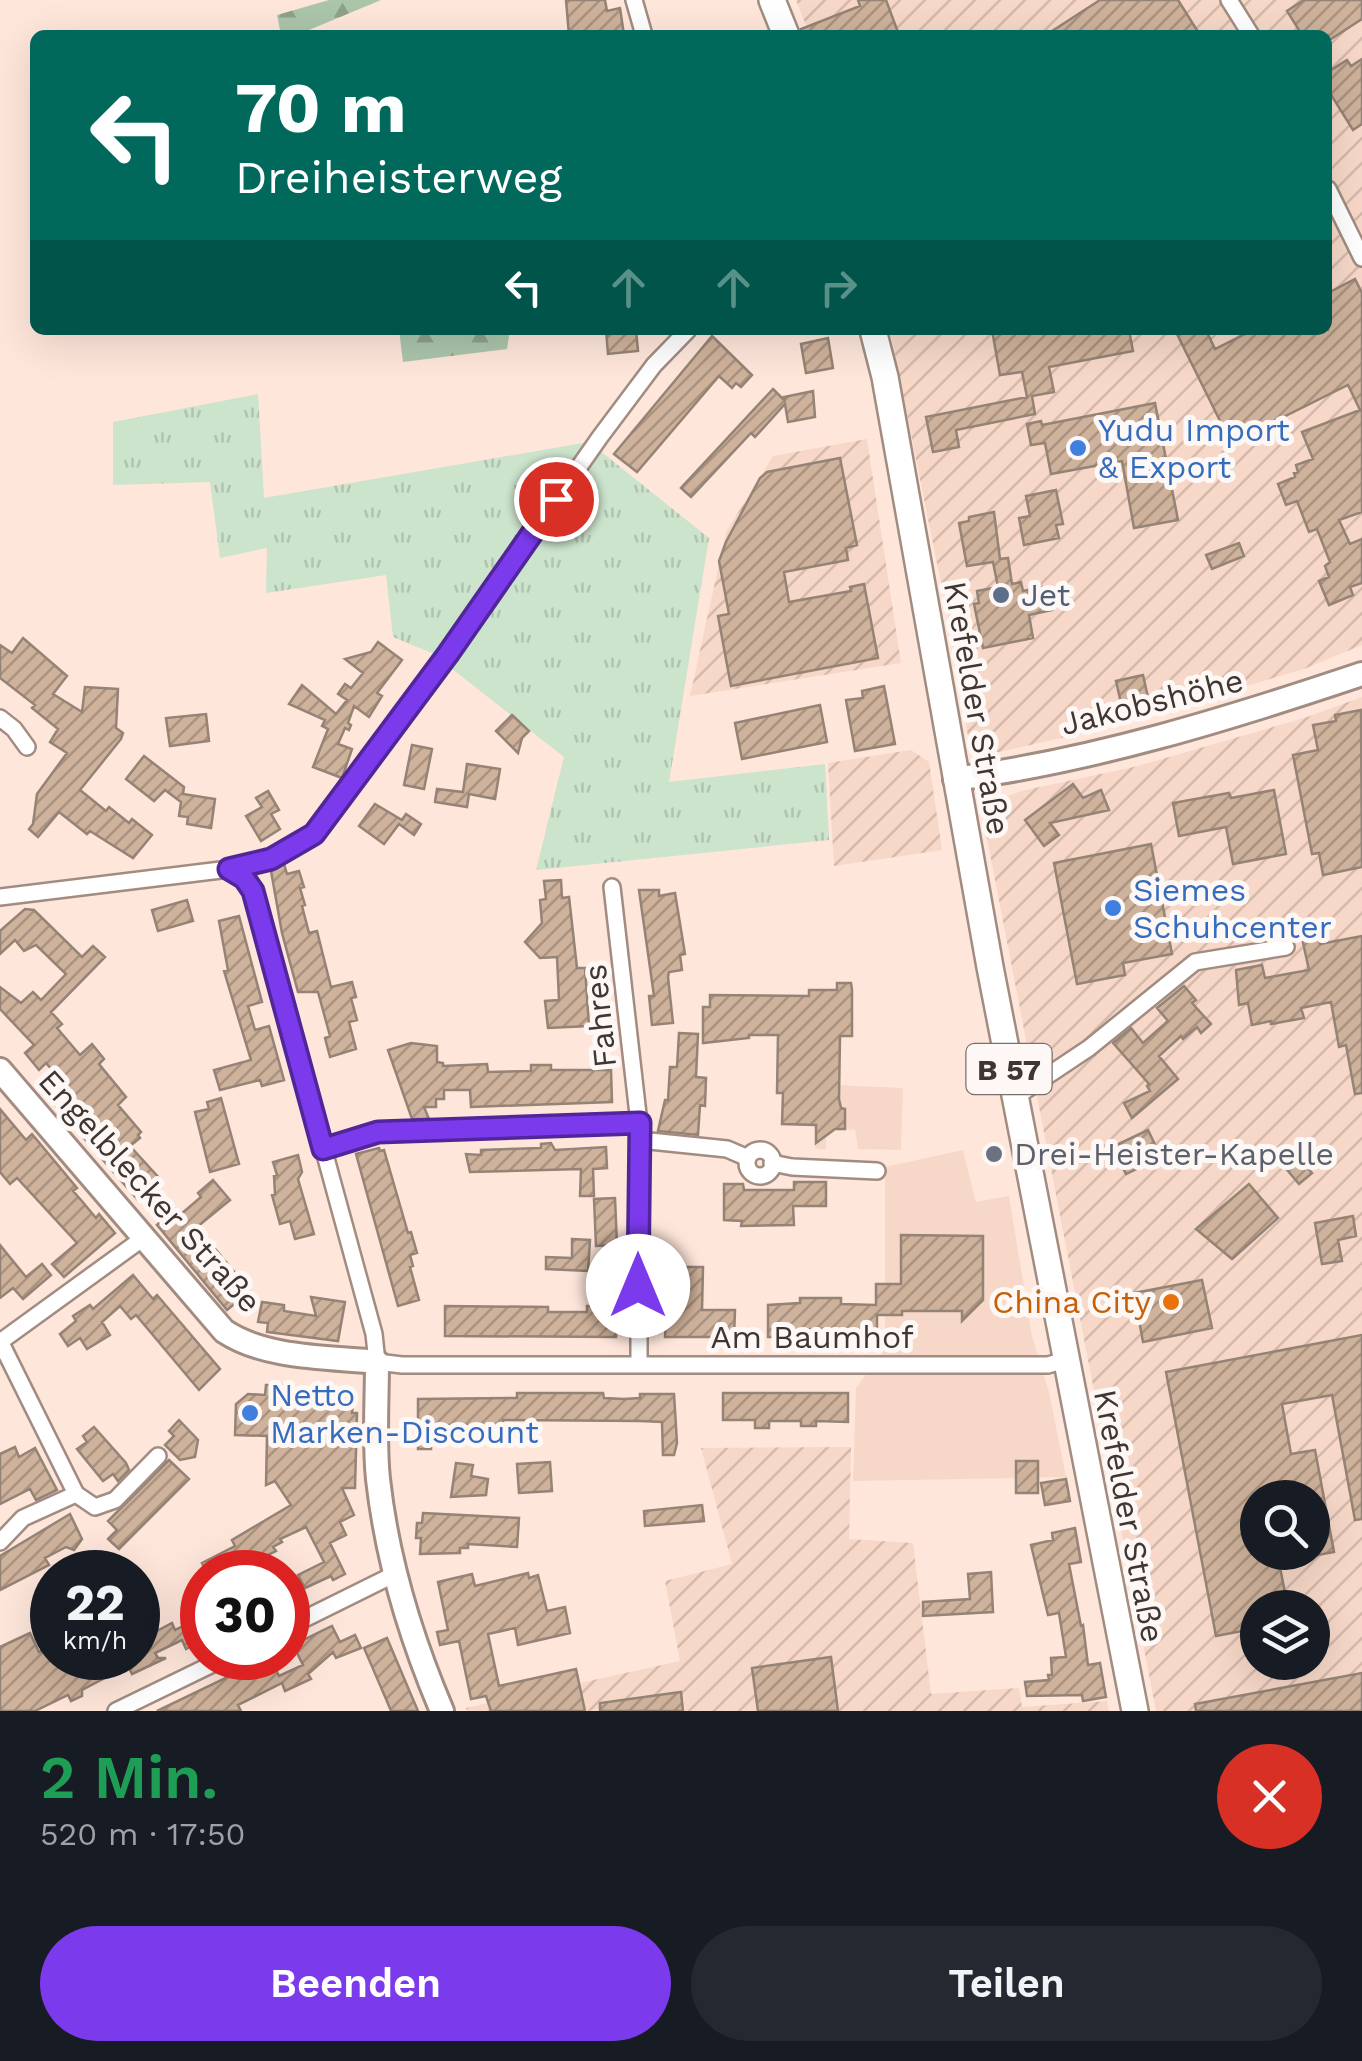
<!DOCTYPE html>
<html lang="de">
<head>
<meta charset="utf-8">
<style>
	body { margin:0; font-family:"Work Sans",sans-serif; background:#242831; color:#f1f3f6; height:100vh; display:flex; flex-direction:column; font-size:38px; white-space:nowrap }
	* { box-sizing:border-box; margin:0 }
	p { font-size:32px; color:#9ea1a6 }
	.icon { flex:none; width:55px; height:55px; fill:none; stroke:currentColor; stroke-width:2; stroke-linecap:round; stroke-linejoin:round }
	.map { position:relative; height:1711px; overflow:hidden }
	.panel { display:flex; flex-direction:column; background:#171b24; flex:1 }
	.panel>* { flex:none }
	.hud { position:absolute; left:30px; top:30px; width:1302px; height:305px; border-radius:15px; box-shadow:0 10px 40px #0002; background:#00695c; color:#fff; overflow:hidden }
	.controls { position:absolute; left:1240px; top:1480px; display:grid; gap:20px }
	.controls a { display:grid; place-items:center; width:90px; height:90px; border-radius:50%; background:#171b24; box-shadow:0 10px 40px #0002; font-size:50px }
	.speed { position:absolute; left:30px; top:1550px; display:flex; gap:20px; font-size:50px; font-weight:700; text-align:center }
	.speed>* { display:grid; place-content:center; width:130px; height:130px; border-radius:50%; background:#171b24; box-shadow:0 10px 40px #0002; line-height:1 }
	.speed small { font-size:25px; font-weight:400 }
	.speed .limit { border:15px solid #d22; background:#fff; color:#111 }
	.pin { position:absolute; display:grid; place-items:center; width:85px; height:85px; color:#fff; margin:-42px; border:5px solid #fff; border-radius:50%; box-shadow:0 2px 10px #0007 }
	.me { position:absolute; width:110px; margin:-55px; rotate:0deg; stroke-linejoin:round; filter:drop-shadow(0 0 8px #0008) }
	.turn { display:flex; align-items:center; gap:35px; height:210px; padding:0 40px; font-size:45px }
	.turn .icon { width:130px; height:130px; stroke-width:2.5 }
	.turn b { display:block; font-size:70px; line-height:85px }
	.lanes { display:flex; align-items:center; height:95px; padding:0 40px; background:#0003; justify-content:center; gap:50px; direction:ltr }
	.lanes .off { opacity:.35 }
	.round { display:grid; place-items:center; flex:none; width:105px; height:105px; border-radius:52px; background:#242831 }
	.headline { display:flex; align-items:center; justify-content:space-between; height:170px; padding:0 40px }
	h1 { font-size:60px; font-weight:600; line-height:75px; color:#1e9e55 }
	.primary-button { display:flex; gap:20px; margin-top:auto; padding:20px 40px }
	.primary-button a { flex:1; height:115px; border-radius:60px; background:#7c3aed; color:#fff; font-size:40px; font-weight:600; line-height:115px; text-align:center }
	.primary-button a+a { background:#242831; color:#f1f3f6 }
	.map>svg:first-child { display:block }
	.built { fill:#f7d8c8 }
	.industrial { fill:url(#industrial-furrows); fill-rule:evenodd }
	.grass { fill:url(#grass-tufts) }
	.forest { fill:url(#forest-firs) }
	.building { fill:url(#building-hatch); stroke:#958375; stroke-width:2.5 }
	.lines { fill:none; stroke-linecap:round; stroke-linejoin:round }
	.street-casing { stroke:#a28c81; stroke-width:20 }
	.secondary-casing { stroke:#a28c81; stroke-width:28 }
	.primary-casing { stroke:#a28c81; stroke-width:30 }
	.street { stroke:#fff; stroke-width:15 }
	.secondary { stroke:#fff; stroke-width:22 }
	.primary { stroke:#fff; stroke-width:25 }
	.route-casing { stroke:#51269a; stroke-width:25 }
	.route { stroke:#7c3aed; stroke-width:18 }
	.shop-dot { fill:#3f7fe0; stroke:#fdf8f5; stroke-width:4 }
	.service-dot { fill:#5c6f8a; stroke:#fdf8f5; stroke-width:4 }
	.worship-dot { fill:#6b7280; stroke:#fdf8f5; stroke-width:4 }
	.food-dot { fill:#e8710a; stroke:#fdf8f5; stroke-width:4 }
	.labels { text-anchor:middle; dominant-baseline:central; stroke-width:10; stroke-linejoin:round; paint-order:stroke }
	.shield { fill:#fdf8f5; stroke:#78706c; stroke-width:2.5 }
	.shield-label { font-size:30px; font-weight:bold; fill:#3f3631 }
	.shop-label { font-size:32px; fill:#366cbe; stroke:#fdf8f5; text-anchor:start }
	.service-label { font-size:32px; fill:#4e5e75; stroke:#fdf8f5; text-anchor:start }
	.street-label { font-size:32px; fill:#3f3631; stroke:#fdf8f5 }
	.worship-label { font-size:32px; fill:#5b616d; stroke:#fdf8f5; text-anchor:start }
	.food-label { font-size:32px; fill:#c56008; stroke:#fdf8f5; text-anchor:end }
</style>
</head>
<body>
<div class="map">
<svg width="1362" height="1711" viewBox="0 0 1362 1711">
	<defs>
		<pattern id="industrial-furrows" width="10" height="10" patternUnits="userSpaceOnUse" patternTransform="scale(2.5)"><rect width="10" height="10" fill="#f7d8c8"/><path d="M-1 1l2-2M0 10L10 0M9 11l2-2" fill="none" stroke="#d5baac"/></pattern>
		<pattern id="grass-tufts" width="24" height="20" patternUnits="userSpaceOnUse" patternTransform="scale(2.5)"><rect width="24" height="20" fill="#cce3cc"/><path d="M3 7l-1-3M5 7V3M7 7l1-3M15 17l-1-3M17 17v-4M19 17l1-3" fill="none" stroke="#b0c3b0"/></pattern>
		<pattern id="forest-firs" width="22" height="20" patternUnits="userSpaceOnUse" patternTransform="scale(2.5)"><rect width="22" height="20" fill="#abc5ab"/><path d="M5 1l3.5 6h-7zM16 11l3.5 6h-7z" fill="#8da18c"/></pattern>
		<pattern id="building-hatch" width="6" height="6" patternUnits="userSpaceOnUse" patternTransform="scale(2.5)"><rect width="6" height="6" fill="#cfb29b"/><path d="M-1 1l2-2M0 6l6-6M5 7l2-2" fill="none" stroke="#a9927f"/></pattern>
	</defs>
	<rect width="100%" height="100%" fill="#fee6da"/>
	<path class="built" d="M833,1085L903,1088L901,1150L858,1149L855,1130L845,1129H832L826,1135V1149H815L817,1125L782,1124L783,1093Z
		M963,1150L976,1202L1009,1196L1032,1336L1049,1392L1066,1477L853,1481L856,1388L885,1349V1167Z"/>
	<path class="industrial" d="M796,0H1362V645L1304,669L1109,727L995,753L969,743L955,653L890,330H1328V35H810Z
		M867,439L901,663L690,696L726,532L773,456Z
		M1362,697V1711H1156L985,828L991,810L1000,799L1021,791L1138,766L1307,717ZM1258,1498H1312V1552H1258ZM1258,1608H1312V1662H1258Z
		M911,750L929,762L942,850L834,866L828,763Z
		M851,1447L849,1539L913,1543L931,1694L1019,1688L1022,1707L1107,1701L1109,1711H467L466,1708L680,1661L665,1581L732,1564L701,1448Z"/>
	<path class="grass" d="M258,394L264,498L589,442L709,538L669,782L825,764L829,840L536,870L564,757L432,653L393,637L386,575L266,593L267,548L220,558L210,482L113,485V422Z"/>
	<path class="forest" d="M329,0H381L297,35H281L277,15Z
		M399,330H510L507,349L403,362Z"/>
	<path class="building" d="M566,0H605L607,11L620,8L624,35H569Z
		M858,0H886L899,35H802L801,29L860,6Z
		M1100,0H1178L1200,35H1046Z
		M1304,0H1362V19L1328,41V35H1302L1287,11Z
		M1362,59V124L1353,130L1328,90V72L1347,60L1351,66Z
		M1355,279L1362,293V512L1339,520L1350,544L1362,539V583L1350,587L1353,595L1329,605L1319,581L1329,577L1325,566L1330,562L1317,529L1309,532L1297,501L1286,505L1278,484L1295,477L1294,473L1298,472L1296,465L1313,459L1302,432L1360,410L1348,385L1231,443L1175,330H1206L1215,349L1253,330H1328V293Z
		M606,330H636L638,351L608,354Z
		M992,330H1129L1133,351L1049,367L1054,392L1032,396L1035,414L956,430L959,447L933,452L926,417L1027,397L1022,372L1000,375Z
		M712,336L752,375L741,387L736,383L732,388L719,376L637,472L614,454Z
		M828,338L833,368L806,373L801,344Z
		M773,389L784,400V397L813,391L815,417L788,422L785,404L755,437L751,433L691,497L681,488Z
		M1155,403L1178,520L1134,528L1122,461L1051,474L1045,443L1031,445L1027,424L1041,421L1042,425Z
		M840,458L857,545L846,548L848,560L784,572L789,602L851,591L850,587L864,584L878,658L731,686L718,616L729,614L719,561L726,542L760,478L767,472Z
		M1056,490L1063,524L1056,525L1059,538L1024,545L1019,518L1030,516L1026,496Z
		M994,512L1000,559L1008,558L1012,584L1021,582L1023,591L1042,587L1043,591L1048,590L1052,610L1029,615L1033,638L983,648L974,604L979,603L977,591L998,587L993,562L967,566L959,523L969,521V517Z
		M1239,543L1244,556L1212,569L1206,555Z
		M23,638L67,676L53,694L82,712L85,687L118,689L116,728L123,733L121,739L80,790L106,811L109,807L129,823L132,819L152,835L133,858L90,831L87,834L59,812L38,837L29,829L33,824L37,794L67,753L50,742L58,729L32,708L35,705L0,678V645L12,653Z
		M378,642L402,660L377,693L382,696L369,717L354,706L348,723L351,725L349,730L345,728L338,744L352,749L342,778L313,767L328,729L322,726L325,720L289,704L302,685L336,714L347,700L338,694L345,684L351,688L363,673L345,659L371,652Z
		M1143,675L1149,702L1122,708L1116,681Z
		M884,686L895,744L855,751L846,700L863,698L862,691Z
		M820,705L827,742L742,759L735,723Z
		M1361,710L1362,867L1323,875L1319,853L1312,854L1293,755L1318,750L1313,725L1336,721L1335,715Z
		M206,714L209,741L170,746L166,718Z
		M512,715L529,731L522,738L518,753L496,731Z
		M412,745L432,749L424,789L404,785Z
		M144,756L184,787L183,794L215,799L211,828L187,824L188,817L179,816L181,802L165,790L154,801L126,779Z
		M467,764L500,769L495,799L469,794L467,807L435,802L437,789L463,792Z
		M1073,784L1083,798L1101,790L1109,810L1050,823L1059,835L1044,846L1025,820Z
		M1274,790L1286,854L1233,864L1226,827L1179,836L1173,803L1229,793L1231,798Z
		M268,791L279,810L271,814L280,829L261,841L246,816L262,807L256,798Z
		M375,804L402,820L406,814L421,824L414,835L399,824L384,844L359,826Z
		M1151,844L1172,954L1123,963L1125,975L1077,984L1054,863Z
		M284,864L287,874L299,871L304,887L300,888L305,905L302,906L309,933L317,931L331,987L352,982L356,997L351,998L357,1020L349,1022L356,1049L330,1057L325,1038L330,1036L318,992H298L282,933L271,871Z
		M561,880L562,898L569,897L577,968H585L589,1026L548,1028L545,1001L559,1000L557,957L540,958L525,942L542,923L540,900L546,899L544,881Z
		M639,890H659V896L675,893L685,954L680,955L682,970L669,972L668,977L673,1023L652,1025L649,996H654Z
		M187,900L193,921L158,931L152,910Z
		M25,909L34,910L82,957L93,946L105,957L51,1012L62,1024L57,1028L80,1055L92,1044L104,1059L99,1064L126,1097L118,1105L141,1132L138,1135L140,1138L130,1146L160,1179L137,1199L49,1098L65,1085L46,1063L39,1070L25,1053L34,1045L0,1009V987L21,1003L33,992L41,1000L66,974L36,945L24,951L15,940L0,954V931Z
		M239,916L262,1002L248,1006L255,1030L269,1026L284,1080L262,1086L260,1080L220,1090L214,1070L251,1060L224,971L228,970L219,921Z
		M1318,935L1320,944L1362,936V1093L1355,1094L1346,1045L1339,1047L1331,1002L1301,1008L1304,1018L1271,1024V1021L1252,1025L1248,1003L1239,1005L1236,970L1262,965L1265,978L1309,970L1302,938Z
		M837,983H851L852,990V1036H840L839,1099L841,1108L845,1109V1129H835L816,1143V1125L782,1124L783,1093H777L778,1035H749V1038L703,1043V1007H710V995L809,996V990H837Z
		M1184,986L1196,1000L1192,1003L1211,1024L1201,1033L1197,1027L1183,1039L1181,1036L1159,1056L1178,1079L1132,1118L1124,1103L1150,1091L1147,1086L1149,1084L1113,1043L1131,1028L1143,1043L1168,1021L1157,1008Z
		M679,1033L698,1034L696,1077L706,1078L705,1106L700,1105L698,1135L658,1131L665,1100H668L670,1067H677Z
		M411,1043L437,1046V1062L443,1063V1066L487,1064L488,1072L531,1071V1065H551V1070H611L612,1102L471,1107L470,1090H444V1099H436V1107H424L429,1119H412L388,1050Z
		M221,1098L239,1164L210,1172L195,1112L209,1109L207,1102Z
		M0,1109L26,1140L32,1134L77,1188L73,1191L81,1200L96,1218L99,1214L115,1233L64,1277L52,1264L77,1243L17,1178L10,1184L0,1172Z
		M1148,1130L1161,1157L1126,1174L1112,1147Z
		M551,1143L555,1150L606,1147L607,1168L593,1169L594,1196H580L581,1169L470,1172L466,1154L481,1155V1150L541,1148V1144Z
		M379,1148L380,1151L384,1150L408,1233L411,1232L417,1253L410,1255L413,1266L410,1267L419,1300L398,1306L356,1154Z
		M1290,1148L1312,1173L1299,1184L1278,1159Z
		M298,1155L302,1172L298,1179L314,1234L295,1239L290,1221L280,1224L272,1195L275,1194L274,1176L277,1175L273,1162Z
		M213,1180L230,1200L197,1227L250,1291L227,1310L157,1225L175,1209L180,1215L201,1197L198,1193Z
		M794,1182H826V1206H793L794,1225L741,1226L742,1221L724,1220V1184H743L744,1190H794Z
		M1249,1184L1278,1218L1232,1259L1196,1229Z
		M615,1198L617,1245L596,1246L594,1199Z
		M1353,1216L1356,1236L1338,1240L1342,1261L1322,1264L1315,1223Z
		M901,1235L983,1236V1300L962,1321V1311H902V1315H877V1338L840,1337V1328L785,1330V1337H768V1305L800,1303V1298H841V1304L876,1305V1284H901Z
		M572,1239L590,1240L588,1271L546,1269V1257L572,1258Z
		M0,1245L26,1277L42,1264L51,1275L23,1299L13,1288L0,1298Z
		M669,1267H703L702,1310H735L734,1337H665Z
		M133,1275L153,1299L157,1295L220,1369L199,1390L136,1315L131,1319L120,1306L102,1322L110,1335L87,1349L80,1338L68,1346L60,1334L76,1321L73,1316L90,1305L93,1309Z
		M1202,1280L1212,1328L1143,1342L1134,1293Z
		M311,1297L345,1302L338,1341L267,1332L268,1323L258,1322L262,1302L284,1305V1311L316,1316Z
		M445,1306L548,1307V1312H587V1306H616V1337L445,1336Z
		M1362,1335V1519L1355,1520L1332,1395L1282,1404L1291,1454L1315,1450L1334,1552L1312,1556V1498H1258V1552H1277L1288,1608H1258V1628L1216,1636L1166,1372Z
		M266,1385H283V1396L345,1398V1403H353L352,1413H357L355,1488H342L354,1515L340,1522L346,1535L330,1543L345,1574L333,1580L331,1576L305,1588L298,1575L324,1562L306,1527L280,1539L282,1542L273,1547L276,1551L266,1556L268,1562L246,1572H206L202,1563L235,1546L232,1540L291,1505L275,1481L266,1485L267,1436L235,1435L236,1404L248,1394L265,1395Z
		M517,1393H603L604,1398L624,1399L640,1398V1394H674L677,1443L674,1455H663L662,1422L640,1421L503,1420V1425H431V1449H418V1399L517,1398Z
		M723,1393H848V1422L816,1421V1426H801V1421H769V1428H755V1420H723Z
		M179,1420L198,1440L195,1457L180,1460L165,1445L174,1436L169,1431Z
		M94,1427L126,1463L129,1470L118,1481L113,1474L103,1481L77,1449L87,1442L83,1436Z
		M15,1447L19,1457L35,1448L57,1490L36,1500L30,1489L0,1504V1454Z
		M169,1460L189,1479L119,1549L108,1539L117,1530L108,1521Z
		M1016,1461H1038V1493H1016Z
		M550,1462L552,1491L519,1493L517,1464Z
		M456,1463L473,1465L471,1476L488,1479L486,1495L451,1497Z
		M1066,1479L1070,1501L1045,1505L1041,1483Z
		M702,1505L704,1521L645,1526L644,1511Z
		M423,1513L519,1518L517,1547L468,1544V1548H460V1553L420,1554L421,1538H416L417,1523H422Z
		M70,1514L82,1539L74,1550L66,1547L45,1558L49,1565L0,1590V1556Z
		M1075,1528L1081,1562L1069,1564L1081,1626L1083,1625L1088,1665L1100,1663L1106,1697L1083,1701L1082,1695L1027,1696L1025,1682L1049,1680L1048,1675H1052L1051,1658L1066,1657L1059,1613L1048,1615L1031,1545L1053,1540L1052,1533Z
		M991,1572L993,1612L923,1616V1602L970,1599L968,1574Z
		M528,1573L529,1578L538,1575L547,1611L565,1607L570,1633L518,1645L515,1628L488,1634L499,1686L576,1669L585,1711H491L486,1696L471,1699L459,1641L440,1645L437,1632L448,1630L438,1582L472,1574L475,1586Z
		M202,1616V1641L186,1649L182,1640L155,1653L158,1658H166L132,1674L128,1666L82,1690V1696L71,1701L68,1695L35,1711H0V1647L30,1633L39,1652L52,1646V1658H138V1641L172,1623L175,1630Z
		M332,1626L340,1642L355,1635L361,1648L336,1658L333,1652L308,1674L311,1679L285,1691L282,1683L238,1705L241,1711H157L267,1658H270L279,1676L303,1665L293,1645Z
		M387,1638L409,1690L418,1711H391L386,1699L364,1648Z
		M831,1657L838,1711H758L752,1668Z
		M1362,1673V1711H1196L1195,1704Z
		M681,1692L683,1711H600V1703Z"/>
	<g class="lines">
		<g class="street-casing">
			<path id="street" d="M634,0L644,35
				M1229,0L1251,35
				M1328,189L1362,258
				M0,718L14,729L27,747
				M229,869L244,878L253,891L374,1334L377,1362L402,1365H1048L1065,1360
				M612,887L639,1123V1364
				M0,897L229,869L271,859L314,834L448,654L600,437L654,365L688,330
				M1014,1098L1089,1048L1195,962L1286,947
				M640,1140L727,1149L748,1158
				M323,1149L378,1132L639,1123
				M747 1163a13 13 0 1 1 26 0a13 13 0 1 1-26 0Z
				M772,1163L792,1167L877,1171
				M0,1341L76,1494L95,1507L115,1500L158,1456
				M0,1342L142,1239
				M0,1542L23,1518L76,1494
				M288,1627L393,1575
				M116,1711L225,1658"/>
		</g>
		<g class="secondary-casing">
			<path id="secondary" d="M955,779C1095,760 1228,719 1362,674
				M0,1070L224,1331C266,1359 328,1357 377,1362C377,1401 374,1441 378,1479C387,1560 410,1636 442,1711"/>
		</g>
		<g class="primary-casing">
			<path id="primary" d="M772,0L786,35
				M873,330L885,377L990,967L1135,1711"/>
		</g>
		<use href="#street" class="street"/>
		<use href="#secondary" class="secondary"/>
		<use href="#primary" class="primary"/>
	</g>
	<g class="lines">
		<g class="route-casing">
			<path id="route" d="M556,499L448,654L314,834L271,859L229,869L244,878L253,891L323,1149L378,1132L640,1123L638,1286"/>
		</g>
		<use href="#route" class="route"/>
	</g>
	<g class="shop-dot">
		<circle cx="1078" cy="448" r="10"/>
		<circle cx="1113" cy="908" r="10"/>
		<circle cx="250" cy="1413" r="10"/>
	</g>
	<circle class="service-dot" cx="1001" cy="595" r="10"/>
	<circle class="worship-dot" cx="994" cy="1154" r="10"/>
	<circle class="food-dot" cx="1171" cy="1302" r="10"/>
	<g class="labels">
		<rect class="shield" x="966.5" y="1044" width="85" height="50" rx="8"/>
		<g class="shield-label">
			<text x="1009" y="1069">B 57</text>
		</g>
		<g class="shop-label">
			<text x="1098" y="430">Yudu Import<tspan x="1098" dy="37">&amp; Export</tspan></text>
			<text x="1133" y="890">Siemes<tspan x="1133" dy="37">Schuhcenter</tspan></text>
			<text x="270" y="1395">Netto<tspan x="270" dy="37">Marken-Discount</tspan></text>
		</g>
		<g class="service-label">
			<text x="1021" y="595">Jet</text>
		</g>
		<g class="street-label">
			<text transform="translate(1152 702) rotate(-14)">Jakobshöhe</text>
			<text transform="translate(977 708) rotate(80)">Krefelder Straße</text>
			<text transform="translate(600 1016) rotate(-96)">Fahres</text>
			<text transform="translate(150 1191) rotate(48)">Engelblecker Straße</text>
			<text x="812" y="1337">Am Baumhof</text>
			<text transform="translate(1129 1516) rotate(79)">Krefelder Straße</text>
		</g>
		<g class="worship-label">
			<text x="1014" y="1154">Drei-Heister-Kapelle</text>
		</g>
		<g class="food-label">
			<text x="1151" y="1302">China City</text>
		</g>
	</g>
</svg>
<div class="controls">
<a><svg class="icon" aria-label="search" viewBox="0 0 24 24"><circle cx="10" cy="10" r="6"/><path d="M15 15l6 6"/></svg></a>
<a><svg class="icon" aria-label="layers" viewBox="0 0 24 24"><path d="M12 4l9 5-9 5-9-5zM3 14l9 5 9-5"/></svg></a>
</div>
<div class="speed"><div>22<small>km/h</small></div><div class="limit">30</div></div>
<div class="pin" style="left:556px;top:499px;background:#d93025"><svg class="icon" aria-label="arrive" viewBox="0 0 24 24"><path d="M6 21V4h12l-3 4 3 4H6"/></svg></div>
<svg class="me" style="left:638px;top:1286px" viewBox="-20 -20 40 40"><circle r="19" fill="#fff"/><path d="M0-13L10 11 0 6-10 11z" fill="#7c3aed"/></svg>
<div class="hud">
<div class="turn"><svg class="icon" aria-label="left" viewBox="0 0 24 24"><path d="M17 20v-9H6M10 6l-5 5 5 5"/></svg><div><b>70 m</b>Dreiheisterweg</div></div>
<div class="lanes"><svg class="icon" aria-label="left" viewBox="0 0 24 24"><path d="M17 20v-9H6M10 6l-5 5 5 5"/></svg><svg class="icon off" aria-label="ahead" viewBox="0 0 24 24"><path d="M12 20V5M6 11l6-6 6 6"/></svg><svg class="icon off" aria-label="ahead" viewBox="0 0 24 24"><path d="M12 20V5M6 11l6-6 6 6"/></svg><svg class="icon off" aria-label="right" viewBox="0 0 24 24"><path d="M7 20v-9h11M14 6l5 5-5 5"/></svg></div>
</div>
</div>
<section class="panel">
<div class="headline"><div><h1>2 Min.</h1><p>520 m · 17:50</p></div><a class="round" style="background:#d93025;color:#fff"><svg class="icon" aria-label="close" viewBox="0 0 24 24"><path d="M6 6l12 12M18 6L6 18"/></svg></a></div>
<div class="primary-button"><a>Beenden</a><a>Teilen</a></div>
</section>
</body>
</html>
